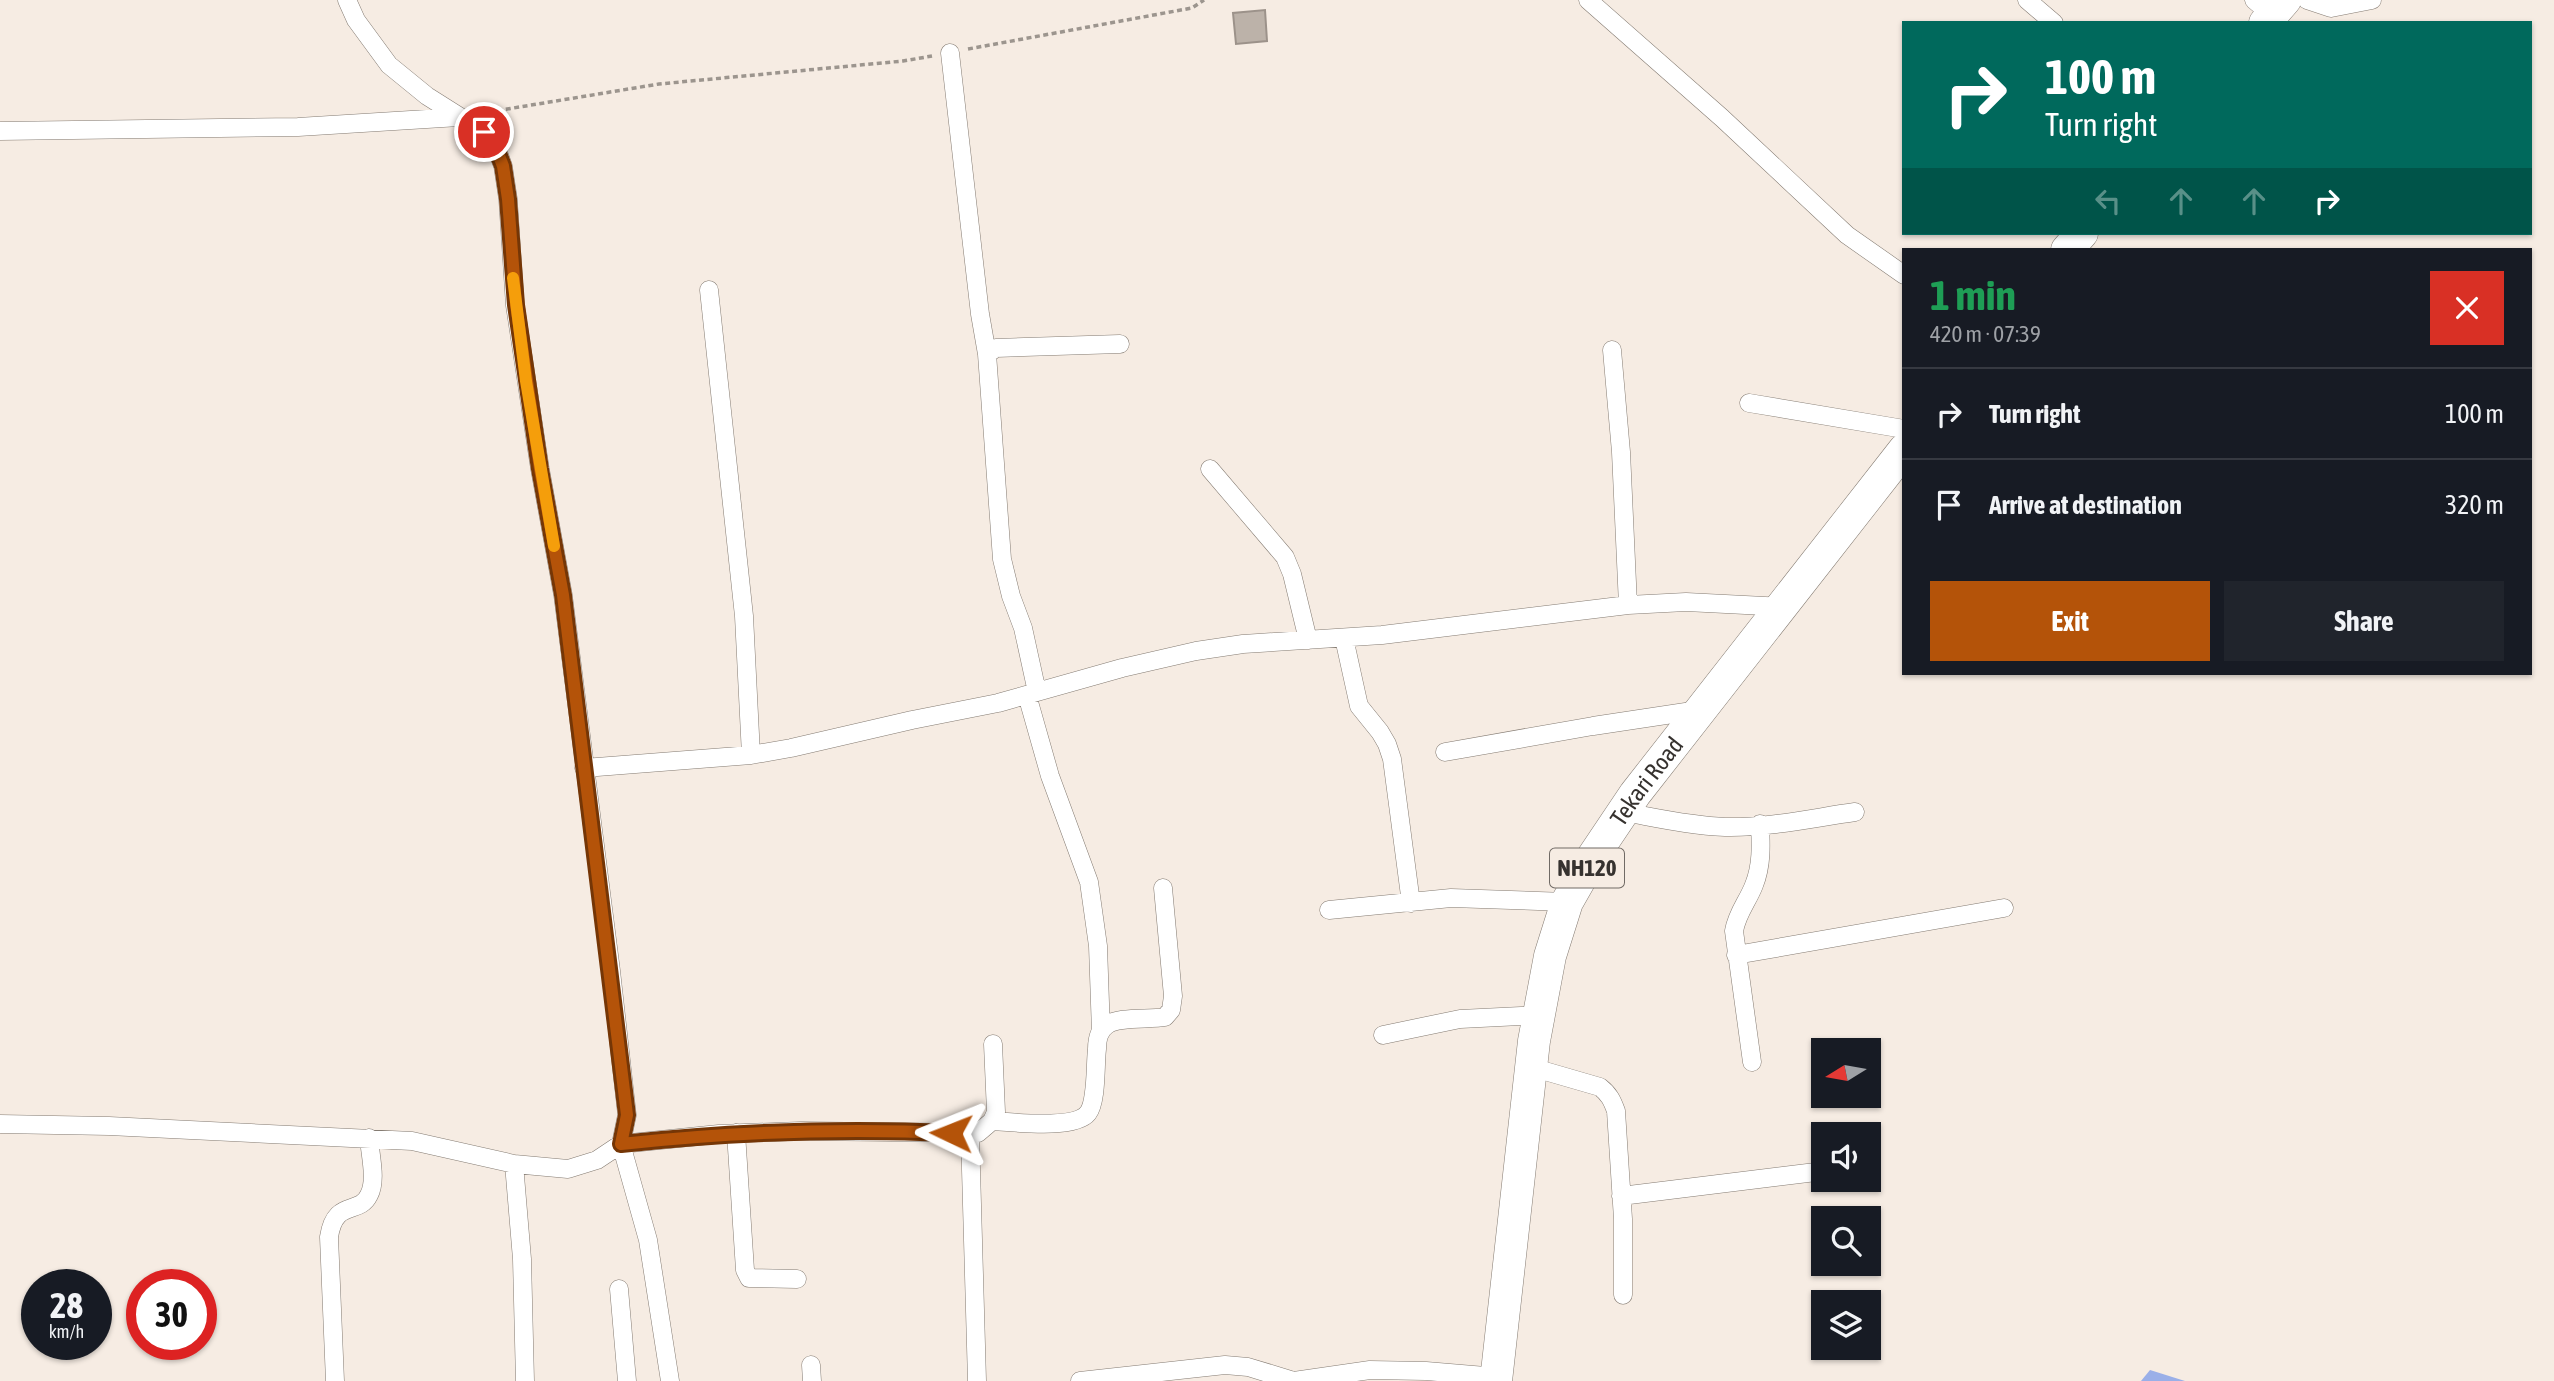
<!DOCTYPE html>
<html lang="en">
<head>
<meta charset="utf-8">
<style>
	body { margin:0; font-family:"Asap Condensed",sans-serif; background:#20242c; color:#f1f3f6; height:100vh; display:flex; flex-direction:column; font-size:26px; white-space:nowrap }
	* { box-sizing:border-box; margin:0 }
	p { font-size:23px; color:#9ea1a6 }
	.icon { flex:none; width:38px; height:38px; fill:none; stroke:currentColor; stroke-width:2; stroke-linecap:round; stroke-linejoin:round }
	.map { position:relative; flex:1; overflow:hidden }
	.details { position:absolute; left:1902px; top:248px; width:630px; height:427px; display:flex; flex-direction:column; background:#171b24; border-radius:0px; box-shadow:0 2px 5px #0004 }
	.details>* { flex:none }
	.hud { position:absolute; left:1902px; top:21px; width:630px; height:214px; border-radius:0px; box-shadow:0 2px 5px #0004; background:#00695c; color:#fff; overflow:hidden }
	.needle { width:46px; rotate:259deg }
	.fabs { position:absolute; left:1811px; top:1038px; display:grid; gap:14px }
	.fabs a { display:grid; place-items:center; width:70px; height:70px; border-radius:0px; background:#171b24; box-shadow:0 2px 5px #0004; font-size:35px }
	.speed { position:absolute; left:21px; top:1269px; display:flex; gap:14px; font-size:35px; font-weight:700; text-align:center }
	.speed>* { display:grid; place-content:center; width:91px; height:91px; border-radius:50%; background:#171b24; box-shadow:0 2px 5px #0004; line-height:1 }
	.speed small { font-size:18px; font-weight:400 }
	.speed .limit { border:10px solid #d22; background:#fff; color:#111 }
	.pin { position:absolute; display:grid; place-items:center; width:60px; height:60px; color:#fff; margin:-30px; border:4px solid #fff; border-radius:50%; box-shadow:0 2px 7px #0007 }
	.me { position:absolute; width:77px; margin:-38px; rotate:272deg; stroke-linejoin:round; filter:drop-shadow(0 0 5px #0008) }
	.turn { display:flex; align-items:center; gap:24px; height:147px; padding:0 28px; font-size:32px }
	.turn .icon { width:91px; height:91px; stroke-width:2.5 }
	.turn b { display:block; font-size:49px; line-height:60px }
	.lanes { display:flex; align-items:center; height:66px; padding:0 28px; background:#0003; justify-content:center; gap:35px; direction:ltr }
	.lanes .off { opacity:.35 }
	.round { display:grid; place-items:center; flex:none; width:74px; height:74px; border-radius:0px; background:#20242c }
	.overview { display:flex; align-items:center; justify-content:space-between; height:119px; padding:0 28px }
	h1 { font-size:42px; font-weight:700; line-height:52px; color:#1e9e55 }
	.button { display:flex; gap:14px; margin-top:auto; padding:14px 28px }
	.button a { flex:1; height:80px; border-radius:0px; background:#b45309; color:#fff; font-size:28px; font-weight:700; line-height:80px; text-align:center }
	.button a+a { background:#20242c; color:#f1f3f6 }
	ul { padding:0; list-style:none }
	li { display:flex; align-items:center; gap:21px; height:91px; padding:0 28px; border-top:2px solid #363941 }
	li div { flex:1 }
	li b { display:block; font-size:26px }
	li em { font-style:normal }
	.map>svg:first-child { display:block }
	.water { fill:#9aafe8 }
	.building { fill:#bcb2a9; stroke:#9c928a; stroke-width:2 }
	.lines { fill:none; stroke-linecap:round; stroke-linejoin:round }
	.street-casing { stroke:#847b72; stroke-width:19 }
	.highway-casing { stroke:#847b72; stroke-width:33 }
	.path { stroke:#9c958e; stroke-width:3.5; stroke-dasharray:5 3.5; stroke-linecap:butt }
	.street { stroke:#fff; stroke-width:18 }
	.highway { stroke:#fff; stroke-width:32 }
	.route-casing { stroke:#753606; stroke-width:18 }
	.route { stroke:#b45309; stroke-width:12 }
	.slow { stroke:#f59e0b; stroke-width:12 }
	.labels { text-anchor:middle; dominant-baseline:central; stroke-width:7; stroke-linejoin:round; paint-order:stroke }
	.shield { fill:#f6ece3; stroke:#706a65; stroke-width:2 }
	.shield-label { font-size:23px; font-weight:bold; fill:#36322f }
	.street-label { font-size:24px; fill:#36322f; stroke:#f6ece3 }
</style>
</head>
<body>
<div class="map">
<svg width="2554" height="1381" viewBox="0 0 2554 1381">
	<rect width="100%" height="100%" fill="#f6ece3"/>
	<path class="water" d="M2150,1370L2185,1381H2141Z"/>
	<path class="building" d="M1265,10L1267,41L1236,44L1233,13Z"/>
	<g class="lines">
		<g class="street-casing">
			<path id="street" d="M1588,0L1722,118L1847,235L1904,275
				M2027,0L2054,23
				M2254,0L2272,15
				M2307,0L2331,8L2372,0
				M950,53L980,314L987,354
				M0,131L298,127L459,117
				M709,290L744,616L751,755
				M1612,350L1621,452L1628,605
				M1749,403L1904,429
				M1210,469L1285,557L1292,574L1308,640
				M1344,638L1359,706L1380,732L1387,744L1392,759L1411,903
				M1037,692L1023,628L1011,596L1002,559L987,354L996,348L1120,344
				M1027,695L1050,776L1089,882L1098,946L1101,1032
				M1445,752L1593,726L1699,710
				M584,768L751,755L791,748L912,720L998,703L1122,668L1196,651L1243,644L1382,635L1628,605L1686,602L1783,607
				M1623,812C1657,818 1691,826 1725,827C1768,828 1812,818 1855,812
				M1329,910L1451,898L1567,902
				M1736,955L2004,908
				M1383,1035L1460,1019L1539,1015
				M1752,1062L1734,931C1737,913 1748,901 1754,885C1762,865 1761,845 1760,824
				M1531,1067L1600,1087C1609,1094 1612,1100 1616,1111L1623,1219V1295
				M992,1121C1012,1122 1075,1130 1088,1113C1097,1101 1095,1065 1097,1049C1097,1041 1099,1030 1107,1025C1118,1016 1150,1020 1165,1017L1171,1010L1173,996L1163,888
				M0,1124L109,1126L412,1141L514,1164L568,1169L597,1160L621,1144L627,1115L611,971L563,595L540,469L515,305L508,199L503,166L496,147L484,132L427,96L389,65L356,20L347,0
				M736,1133L745,1270L749,1278L797,1279
				M970,1134L977,1381
				M514,1164L522,1259L525,1381
				M1621,1196L1824,1171
				M619,1289L627,1381
				M811,1365L812,1381
				M335,1381L329,1237C335,1198 359,1216 369,1195C377,1180 370,1155 369,1138
				M670,1381L648,1240L621,1144L719,1134L801,1131L978,1133L992,1121L996,1112L993,1044
				M1080,1381L1225,1365L1248,1367L1294,1381L1370,1370L1426,1371L1497,1377"/>
		</g>
		<g class="highway-casing">
			<g id="highway">
				<path d="M2265,23L2285,0"/>
				<path d="M2067,250L2082,233"/>
				<path id="s1" d="M1496,1381L1534,1041L1550,956L1567,902L1592,858L1635,794L1904,450"/>
			</g>
		</g>
		<path class="path" d="M968,49L1192,8L1204,0
			M489,112L659,84L903,61L932,56"/>
		<use href="#street" class="street"/>
		<use href="#highway" class="highway"/>
	</g>
	<g class="lines">
		<g class="route-casing">
			<path id="route" d="M484,132L496,148L503,166L508,199L516,305L540,469L563,595L627,1115L621,1144C731,1132 840,1128 951,1133"/>
		</g>
		<use href="#route" class="route"/>
		<path class="slow" d="M513,278L526,381L554,546"/>
	</g>
	<g class="labels">
		<rect class="shield" x="1550" y="848.5" width="74" height="39" rx="5"/>
		<g class="shield-label">
			<text x="1587" y="868">NH120</text>
		</g>
		<g class="street-label">
			<text stroke="none"><textPath href="#s1" startOffset="630">Tekari Road</textPath></text>
		</g>
	</g>
</svg>
<div class="fabs">
<a><svg class="needle" viewBox="-14 -14 28 28"><path d="M0-13l5 13h-10z" fill="#e53935"/><path d="M0 13l5-13h-10z" fill="#9ea1a6"/></svg></a>
<a><svg class="icon" aria-label="sound" viewBox="0 0 24 24"><path d="M4 9h4l5-4v14l-5-4H4zM17 9q2 3 0 6"/></svg></a>
<a><svg class="icon" aria-label="search" viewBox="0 0 24 24"><circle cx="10" cy="10" r="6"/><path d="M15 15l6 6"/></svg></a>
<a><svg class="icon" aria-label="layers" viewBox="0 0 24 24"><path d="M12 4l9 5-9 5-9-5zM3 14l9 5 9-5"/></svg></a>
</div>
<div class="speed"><div>28<small>km/h</small></div><div class="limit">30</div></div>
<div class="pin" style="left:484px;top:132px;background:#d93025"><svg class="icon" aria-label="arrive" viewBox="0 0 24 24"><path d="M6 21V4h12l-3 4 3 4H6"/></svg></div>
<svg class="me" style="left:951px;top:1133px" viewBox="-20 -20 40 40"><path d="M0-17L14 15 0 8-14 15z" fill="#b45309" stroke="#fff" stroke-width="4"/></svg>
<div class="hud">
<div class="turn"><svg class="icon" aria-label="right" viewBox="0 0 24 24"><path d="M7 20v-9h11M14 6l5 5-5 5"/></svg><div><b>100 m</b>Turn right</div></div>
<div class="lanes"><svg class="icon off" aria-label="left" viewBox="0 0 24 24"><path d="M17 20v-9H6M10 6l-5 5 5 5"/></svg><svg class="icon off" aria-label="ahead" viewBox="0 0 24 24"><path d="M12 20V5M6 11l6-6 6 6"/></svg><svg class="icon off" aria-label="ahead" viewBox="0 0 24 24"><path d="M12 20V5M6 11l6-6 6 6"/></svg><svg class="icon" aria-label="right" viewBox="0 0 24 24"><path d="M7 20v-9h11M14 6l5 5-5 5"/></svg></div>
</div>
<section class="details">
<div class="overview"><div><h1>1 min</h1><p>420 m · 07:39</p></div><a class="round" style="background:#d93025;color:#fff"><svg class="icon" aria-label="close" viewBox="0 0 24 24"><path d="M6 6l12 12M18 6L6 18"/></svg></a></div>
<ul>
<li><svg class="icon" aria-label="right" viewBox="0 0 24 24"><path d="M7 20v-9h11M14 6l5 5-5 5"/></svg><div><b>Turn right</b></div><em>100 m</em></li>
<li><svg class="icon" aria-label="arrive" viewBox="0 0 24 24"><path d="M6 21V4h12l-3 4 3 4H6"/></svg><div><b>Arrive at destination</b></div><em>320 m</em></li>
</ul>
<div class="button"><a>Exit</a><a>Share</a></div>
</section>
</div>
</body>
</html>
